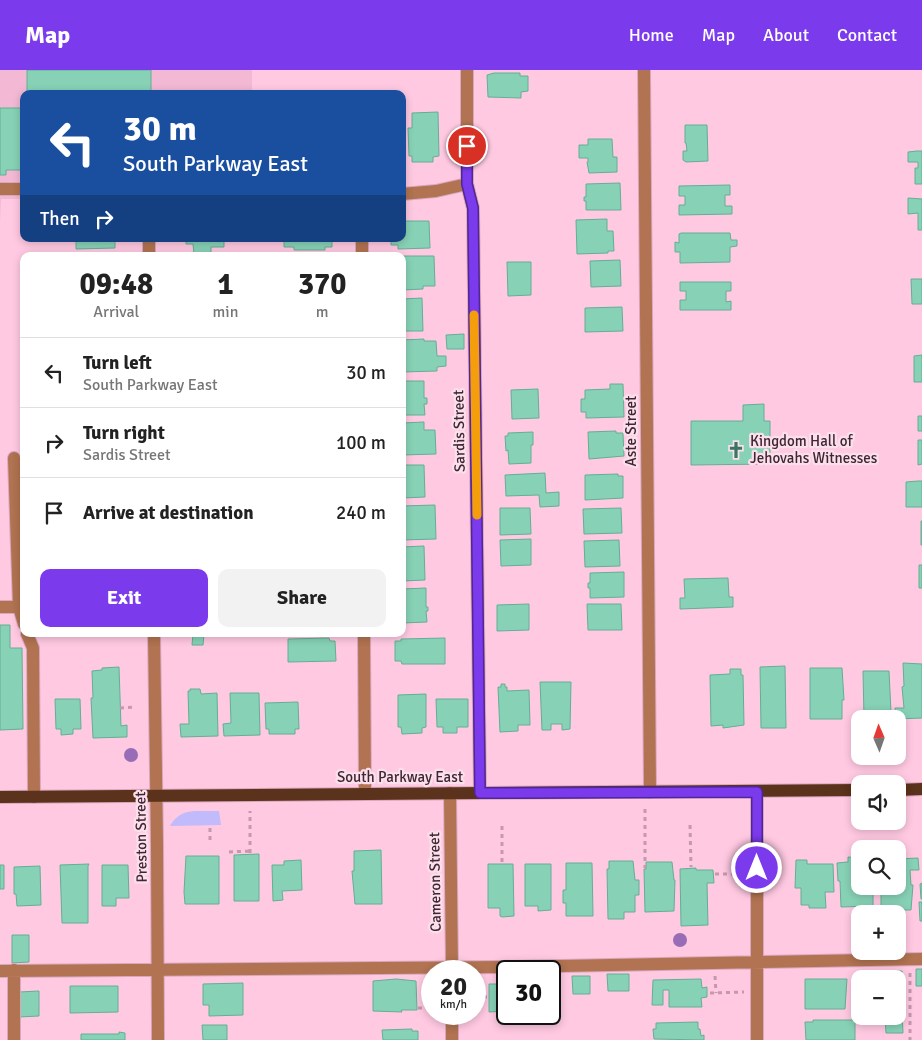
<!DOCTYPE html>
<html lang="en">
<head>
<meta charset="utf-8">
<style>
	body { margin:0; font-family:Signika,sans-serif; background:#f2f2f2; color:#222; height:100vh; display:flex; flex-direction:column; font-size:19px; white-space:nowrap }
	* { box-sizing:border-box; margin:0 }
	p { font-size:16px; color:#767676 }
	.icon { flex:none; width:28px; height:28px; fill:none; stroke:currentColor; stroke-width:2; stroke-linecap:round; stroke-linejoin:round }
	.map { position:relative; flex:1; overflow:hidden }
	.sheet { position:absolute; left:20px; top:182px; width:386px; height:385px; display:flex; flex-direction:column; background:#fff; border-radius:10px; box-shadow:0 2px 8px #0003 }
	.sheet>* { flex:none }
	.banner { position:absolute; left:20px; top:20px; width:386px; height:152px; border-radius:10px; box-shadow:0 2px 8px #0003; background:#1a4fa0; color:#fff; overflow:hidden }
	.needle { width:32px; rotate:358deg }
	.tools { position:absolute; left:851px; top:640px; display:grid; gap:10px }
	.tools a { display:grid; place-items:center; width:55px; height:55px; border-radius:10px; background:#fff; box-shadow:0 2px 8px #0003; font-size:25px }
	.speed { position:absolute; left:421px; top:890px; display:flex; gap:10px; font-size:25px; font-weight:700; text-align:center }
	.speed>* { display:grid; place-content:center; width:65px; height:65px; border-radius:50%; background:#fff; box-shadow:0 2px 8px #0003; line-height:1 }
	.speed small { font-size:12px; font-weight:400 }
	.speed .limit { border:2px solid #111; border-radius:8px; background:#fff; color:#111 }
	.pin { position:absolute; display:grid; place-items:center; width:42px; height:42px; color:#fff; margin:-21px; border:2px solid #fff; border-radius:50%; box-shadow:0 1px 5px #0007 }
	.me { position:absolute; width:55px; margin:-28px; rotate:0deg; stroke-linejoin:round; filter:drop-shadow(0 0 4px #0008) }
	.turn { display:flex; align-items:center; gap:18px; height:105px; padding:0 20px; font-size:22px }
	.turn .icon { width:65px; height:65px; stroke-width:2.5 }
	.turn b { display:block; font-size:35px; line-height:42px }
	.then { display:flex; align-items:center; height:48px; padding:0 20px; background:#0003; gap:10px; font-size:19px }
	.eta { display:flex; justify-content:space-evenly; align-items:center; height:85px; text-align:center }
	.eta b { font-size:30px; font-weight:700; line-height:35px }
	.primary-button { display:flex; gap:10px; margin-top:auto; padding:10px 20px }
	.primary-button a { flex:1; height:58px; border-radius:10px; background:#7c3aed; color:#fff; font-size:20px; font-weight:700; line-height:58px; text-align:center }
	.primary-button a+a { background:#f2f2f2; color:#222 }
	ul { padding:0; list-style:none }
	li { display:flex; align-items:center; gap:15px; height:70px; padding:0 20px; border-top:1px solid #e0e0e0 }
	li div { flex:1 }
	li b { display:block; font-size:19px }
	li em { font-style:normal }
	header { display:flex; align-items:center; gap:30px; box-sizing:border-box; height:70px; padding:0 25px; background:#7c3aed; color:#fff }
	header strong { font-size:24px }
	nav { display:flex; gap:28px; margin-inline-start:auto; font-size:18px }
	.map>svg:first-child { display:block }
	.built { fill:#f3b9d4 }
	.green { fill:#c1bafb }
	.building { fill:#87d2b6; stroke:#64ae94 }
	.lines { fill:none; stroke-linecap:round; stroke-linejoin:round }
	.minor-casing { stroke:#d9a8bf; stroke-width:14 }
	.major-casing { stroke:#d9a8bf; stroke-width:14 }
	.path { stroke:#c598ad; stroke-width:3; stroke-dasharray:4 4; stroke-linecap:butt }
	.minor { stroke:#b17351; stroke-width:12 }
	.major { stroke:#5b321b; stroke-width:12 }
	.tree { fill:#986cb7 }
	.route-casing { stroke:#51269a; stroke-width:12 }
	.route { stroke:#7c3aed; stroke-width:9 }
	.slow { stroke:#f59e0b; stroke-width:9 }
	.labels { text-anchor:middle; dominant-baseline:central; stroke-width:4.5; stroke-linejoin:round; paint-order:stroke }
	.street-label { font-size:15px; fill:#3f2632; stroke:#fbe0ec }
	.poi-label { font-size:15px; fill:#3f2632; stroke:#fbe0ec; text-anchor:start }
</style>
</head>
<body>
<header>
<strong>Map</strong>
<nav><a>Home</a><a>Map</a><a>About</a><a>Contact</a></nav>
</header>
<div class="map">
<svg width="922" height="970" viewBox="0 0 922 970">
	<rect width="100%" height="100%" fill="#ffc9e2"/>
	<path class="built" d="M0,0H252V24H24V129H1L0,153Z"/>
	<path class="green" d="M219,741L221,755L170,756C181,736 199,742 219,741Z"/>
	<path class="building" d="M27,0H151V24H27Z
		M494,3H520V6H528V21L521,22V28L488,27L487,5Z
		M0,38H24V100H6V105H0Z
		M438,42L439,86L433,87V92H412V86H409L408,58H412V43Z
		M685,55H707L708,91L686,92L683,90V81H687L686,73H685Z
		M588,69H612L613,87H617V102L589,103L587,92H588V88H579V75H588Z
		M917,81H922V114H915V98H918V92H908V82Z
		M620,113L621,140H586V131H584V127H586V114Z
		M730,115V125H725V136H732V144L679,145V135H685V126H679V116Z
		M908,128L922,129V160H918V143L908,144Z
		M607,149V161H613L614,181H608V183L577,184L576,150Z
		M402,151H429L430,178L398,179V175H391V169H402Z
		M681,163H730L731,170H737V176L730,177V192L680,193V182H675V172L679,173V164Z
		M76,169H115V178L76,179Z
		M186,169H232H224V177H211V183L194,184L193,174H186Z
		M284,169H332V177H325V180H294V177H284Z
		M237,184V186L193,185Z
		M401,186H434L435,216H423V219L402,220V186Z
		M620,190L621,216L591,217L590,191Z
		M507,192H531V225L508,226Z
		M911,209H922V234H912Z
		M680,212H731V221H726V232L731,231V240H680V230H686V221H680Z
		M422,228L423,261H402V229Z
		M622,237L623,261L585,262V238Z
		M464,264V279H447L446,265Z
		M424,269V271H436L437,286H446V296L437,297V301L402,302V270Z
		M922,285V312H914V286Z
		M402,311H424V328H427V334H424L425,345H402Z
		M610,314H623L624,347L586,348V342H581V329H585V320L610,319Z
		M538,319L539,348L512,349L511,320Z
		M764,334V351H770V394L691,395V351H743V335Z
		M918,346H922V361H918Z
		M424,352V360H435L436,384L402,385V353Z
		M616,361V363H623L624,386L589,389L588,362Z
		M533,362V375H531V393L509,394L508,380L506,381L505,366H508V363Z
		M918,370H922V394L918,395Z
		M402,395H424L425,427L402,428Z
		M545,403L546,423L559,422V436L540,437L539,425L506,426L505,405Z
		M618,404V406H623V428L585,430V405Z
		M918,411H922V437H906V412Z
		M435,435L436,469L402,470V436Z
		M500,438H530L531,464L500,465Z
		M621,438L622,463L584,464L583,439Z
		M921,451H922V475H921Z
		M531,469V495L501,496L500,470Z
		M619,470L620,496L585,497L584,471Z
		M424,476L425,510L402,511V477Z
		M919,495H922V518H919Z
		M624,502V527L590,528V518H588V513H590V503Z
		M728,508L729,527H733V537L680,539V528H685L684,509Z
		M426,518V537H428V541H426L427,552L402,553V519Z
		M529,534V560L497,561V535Z
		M587,534H621L622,560H588Z
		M0,555H10V578H22L23,659L0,660Z
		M193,564H204L203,575H192Z
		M329,568L330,571H335L336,591L288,592V569Z
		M445,568V594H402L401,591H395V571H401V569Z
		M903,593L922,594V648L896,649L895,638H904L902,617L904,616Z
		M785,596L786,658H761L760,597Z
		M119,597L121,656L127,655V667L93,668L91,628H93L92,601L102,600V598Z
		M810,598H842L844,630H842V649H810Z
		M730,599H741V605H743L744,655L723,658V655L711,656L710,605L730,604Z
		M863,601H889L891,642L879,643V647L864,648Z
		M540,612H571L570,659L562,660V654H551V660H542Z
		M501,614H505V617H507V621L529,620L530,655H518V661L500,662L498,617H501Z
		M190,619H200L201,624L217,623L218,666L181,667L180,654H189L188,621H190Z
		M230,623H259L260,665L224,666L223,654L231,653Z
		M426,624V657L422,658V663L402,664L401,657H398V625Z
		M55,629H80L81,659H73V664L61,665V659H56Z
		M436,629H468V657H457V663H443V657H437Z
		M298,632L299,659H295V664H269V659H266L265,633Z
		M381,780L382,834H355L352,801H354V781Z
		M259,784V831H234V785Z
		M186,786H219V834H185L184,822Z
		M848,787L860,788V816H873V836L841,837L840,811H838L837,793L848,792Z
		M918,788L919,800H910L911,815H913L911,840H881V816H898V789Z
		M301,790L302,820L282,821L283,830L273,831L272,795H284V791Z
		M796,790H807V794H833L834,822H825L826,838H809V835H801V818H795Z
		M609,791H633L635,810H639V825H635V842H624V849H608L607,799H609Z
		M646,792H672L674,810H675L674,841L645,842L644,799H646Z
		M566,793H592L593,846H566V833H563V820H566Z
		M89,794L88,796V853H62L60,795Z
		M488,794H513L514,846L502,847L500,846V838H488Z
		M525,794H551V840L538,841V836H525Z
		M0,795H4V819H0Z
		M102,795H128L129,828H116V836H102Z
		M40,796L41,835L17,836L16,824H14V797Z
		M696,798V800H713L714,813H707L708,855L681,856L680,799Z
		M922,813V829H921L920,814Z
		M919,832H922V851H920Z
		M12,865H29V892L12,893Z
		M916,899H922V916H916Z
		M881,901H902V918H898V909H881Z
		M607,904H629V921H608Z
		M572,906H590V924H573Z
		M396,909L416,911L417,940H401L402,942L373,941V911Z
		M701,909L702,918L707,917V927L701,928L702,937H669V920H663V935H652L653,910Z
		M805,909H847L845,939H805Z
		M243,913V945L209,946V935H203V914Z
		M489,914H508V941L489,942Z
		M70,916H118V942L70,943Z
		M39,921V946L19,947V922Z
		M898,942H902L903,963H886L885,946H898Z
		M813,950H855V970H806L805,952H813Z
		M698,952V959H700L701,966L704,965V970L654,969L653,959H656V953Z
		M202,955H227V970H203Z
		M412,959V961H418V970H383L382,960Z
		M119,962L125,963V970H81V964H119Z"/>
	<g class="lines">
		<g class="minor-casing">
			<path id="minor" d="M467,0V114L473,138L480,723
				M644,0L650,722
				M0,119H24
				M402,124L436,121L467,114
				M149,169V186
				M362,186V169
				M14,388L19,537L24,554
				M0,537H19
				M27,564L33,578L34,727
				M154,564L157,774L158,970
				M364,564L365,723
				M757,722V970
				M450,723L452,901
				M0,901L503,897L922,889
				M452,944V970
				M14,970V900"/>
		</g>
		<g class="major-casing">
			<path id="major" d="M898,720L922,719
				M0,727L860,720"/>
		</g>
		<path class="path" d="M120,638L136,637
			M645,739V798
			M690,755L691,797
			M502,756V793
			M210,758V770
			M229,782L250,781
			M250,783V741
			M715,804H734
			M910,903V970
			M715,906L716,923
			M710,923L744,922
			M475,927H488
			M418,938H432"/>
		<use href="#minor" class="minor"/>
		<use href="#major" class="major"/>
	</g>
	<g class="tree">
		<circle cx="131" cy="685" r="7"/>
		<circle cx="680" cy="870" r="7"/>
	</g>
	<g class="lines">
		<g class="route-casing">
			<path id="route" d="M467,76V114L473,138L480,723L757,722V798"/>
		</g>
		<use href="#route" class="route"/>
		<path class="slow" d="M474,245L477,445"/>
	</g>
	<defs>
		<g id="church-bare" transform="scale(1.35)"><path d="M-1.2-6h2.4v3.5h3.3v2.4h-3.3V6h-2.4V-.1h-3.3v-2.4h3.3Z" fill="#3a7662" stroke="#fbe0ec" stroke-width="2.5" paint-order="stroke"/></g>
	</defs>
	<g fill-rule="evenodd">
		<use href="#church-bare" x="736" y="380"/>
	</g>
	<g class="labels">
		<g class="street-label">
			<text transform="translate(459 361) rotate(-91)">Sardis Street</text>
			<text transform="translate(631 361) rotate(-90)">Aste Street</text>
			<text x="400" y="707">South Parkway East</text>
			<text transform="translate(141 767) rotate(-91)">Preston Street</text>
			<text transform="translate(435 812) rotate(-91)">Cameron Street</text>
		</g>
		<g class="poi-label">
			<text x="750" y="371">Kingdom Hall of<tspan x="750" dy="17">Jehovahs Witnesses</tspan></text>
		</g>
	</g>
</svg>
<div class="tools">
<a><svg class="needle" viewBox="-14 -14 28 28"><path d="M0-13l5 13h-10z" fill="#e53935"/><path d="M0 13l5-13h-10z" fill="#767676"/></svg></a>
<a><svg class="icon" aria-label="sound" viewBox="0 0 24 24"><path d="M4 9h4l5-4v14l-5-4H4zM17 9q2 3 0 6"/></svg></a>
<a><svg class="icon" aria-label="search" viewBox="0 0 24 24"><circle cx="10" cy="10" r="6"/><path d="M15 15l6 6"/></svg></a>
<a>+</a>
<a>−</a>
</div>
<div class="speed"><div>20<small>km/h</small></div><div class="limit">30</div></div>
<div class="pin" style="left:467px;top:76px;background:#d93025"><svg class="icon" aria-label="arrive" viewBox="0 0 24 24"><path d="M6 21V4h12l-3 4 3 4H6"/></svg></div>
<svg class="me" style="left:757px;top:798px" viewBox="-20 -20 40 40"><circle r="17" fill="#7c3aed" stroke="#fff" stroke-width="3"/><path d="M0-11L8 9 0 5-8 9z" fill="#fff"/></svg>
<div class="banner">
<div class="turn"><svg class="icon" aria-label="left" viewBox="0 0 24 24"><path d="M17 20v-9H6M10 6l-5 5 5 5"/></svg><div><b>30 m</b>South Parkway East</div></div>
<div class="then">Then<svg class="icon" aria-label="right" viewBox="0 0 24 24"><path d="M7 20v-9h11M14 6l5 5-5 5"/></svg></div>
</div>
<section class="sheet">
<div class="eta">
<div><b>09:48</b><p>Arrival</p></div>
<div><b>1</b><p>min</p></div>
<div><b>370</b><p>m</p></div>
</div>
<ul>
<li><svg class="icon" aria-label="left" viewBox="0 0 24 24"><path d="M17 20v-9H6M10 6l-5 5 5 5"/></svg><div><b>Turn left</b><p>South Parkway East</p></div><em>30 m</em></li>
<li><svg class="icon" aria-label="right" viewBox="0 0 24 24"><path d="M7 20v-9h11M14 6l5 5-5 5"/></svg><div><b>Turn right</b><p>Sardis Street</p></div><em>100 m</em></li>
<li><svg class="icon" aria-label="arrive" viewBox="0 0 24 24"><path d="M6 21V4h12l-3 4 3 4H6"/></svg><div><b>Arrive at destination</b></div><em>240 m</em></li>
</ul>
<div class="primary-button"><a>Exit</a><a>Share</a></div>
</section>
</div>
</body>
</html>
